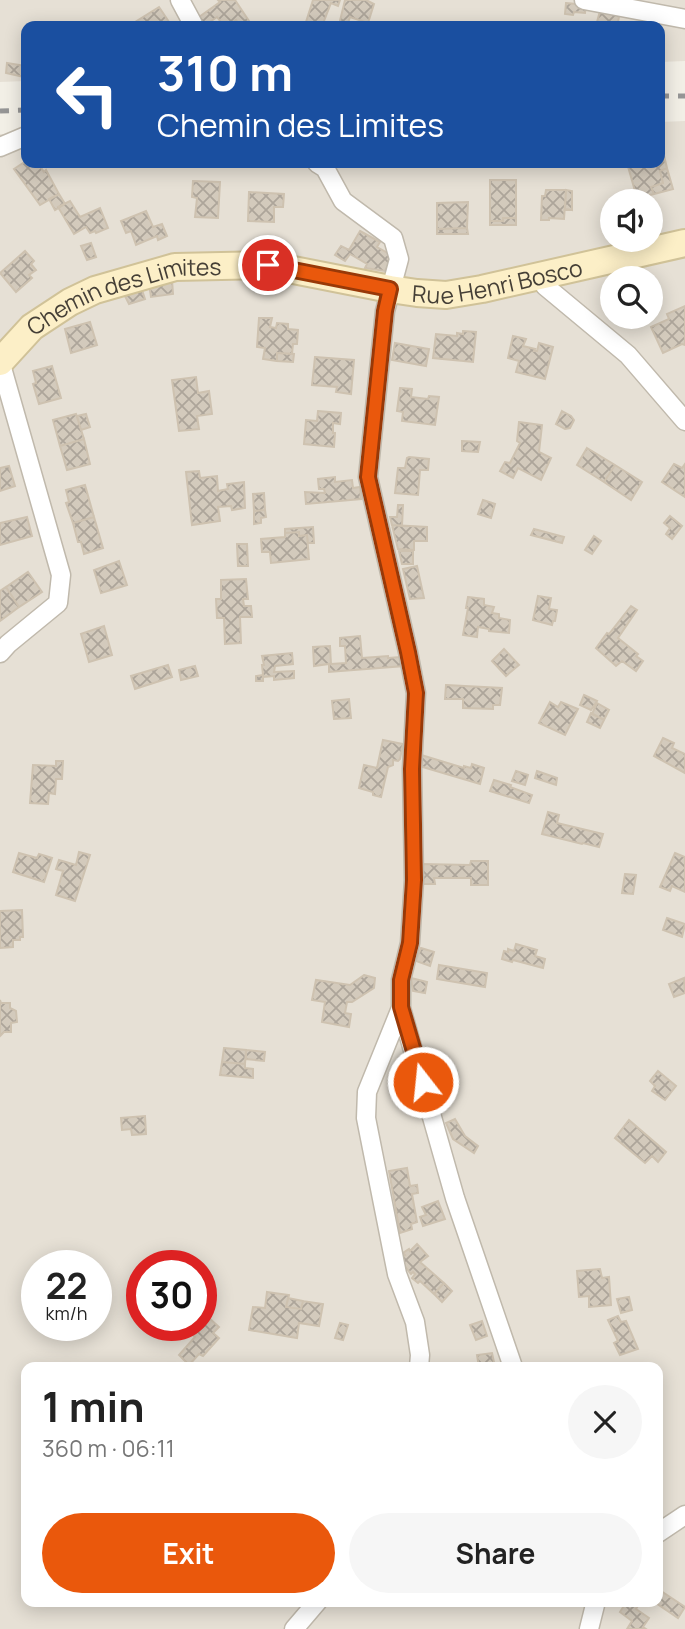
<!DOCTYPE html>
<html lang="en">
<head>
<meta charset="utf-8">
<style>
	body { margin:0; font-family:Manrope,sans-serif; background:#f6f6f6; color:#222; height:100vh; display:flex; flex-direction:column; font-size:26px; white-space:nowrap }
	* { box-sizing:border-box; margin:0 }
	p { font-size:23px; color:#767676 }
	.icon { flex:none; width:38px; height:38px; fill:none; stroke:currentColor; stroke-width:2; stroke-linecap:round; stroke-linejoin:round }
	.map { position:relative; flex:1; overflow:hidden }
	.side { position:absolute; left:21px; top:1362px; width:642px; height:245px; display:flex; flex-direction:column; background:#fff; border-radius:14px; box-shadow:0 4px 18px #0003 }
	.side>* { flex:none }
	.guide { position:absolute; left:21px; top:21px; width:644px; height:147px; border-radius:14px; box-shadow:0 4px 18px #0003; background:#1a4fa0; color:#fff; overflow:hidden }
	.buttons { position:absolute; left:600px; top:189px; display:grid; gap:14px }
	.buttons a { display:grid; place-items:center; width:63px; height:63px; border-radius:50%; background:#fff; box-shadow:0 4px 18px #0003; font-size:35px }
	.speed { position:absolute; left:21px; top:1250px; display:flex; gap:14px; font-size:35px; font-weight:700; text-align:center }
	.speed>* { display:grid; place-content:center; width:91px; height:91px; border-radius:50%; background:#fff; box-shadow:0 4px 18px #0003; line-height:1 }
	.speed small { font-size:18px; font-weight:400 }
	.speed .limit { border:10px solid #d22; background:#fff; color:#111 }
	.pin { position:absolute; display:grid; place-items:center; width:60px; height:60px; color:#fff; margin:-30px; border:4px solid #fff; border-radius:50%; box-shadow:0 2px 7px #0007 }
	.me { position:absolute; width:77px; margin:-38px; rotate:344deg; stroke-linejoin:round; filter:drop-shadow(0 0 5px #0008) }
	.turn { display:flex; align-items:center; gap:24px; height:147px; padding:0 21px; font-size:32px }
	.turn .icon { width:91px; height:91px; stroke-width:2.5 }
	.turn b { display:block; font-size:49px; line-height:60px }
	.round { display:grid; place-items:center; flex:none; width:74px; height:74px; border-radius:37px; background:#f6f6f6 }
	.overview { display:flex; align-items:center; justify-content:space-between; height:119px; padding:0 21px }
	h1 { font-size:42px; font-weight:700; line-height:52px }
	.action { display:flex; gap:14px; margin-top:auto; padding:14px 21px }
	.action a { flex:1; height:80px; border-radius:42px; background:#ea580c; color:#fff; font-size:28px; font-weight:700; line-height:80px; text-align:center }
	.action a+a { background:#f6f6f6; color:#222 }
	.map>svg:first-child { display:block }
	.residential { fill:#e6e0d5; fill-rule:evenodd }
	.building { fill:url(#building-cross-hatch); stroke:#cec2b0; stroke-width:2 }
	.lines { fill:none; stroke-linecap:round; stroke-linejoin:round }
	.street-casing { stroke:#c0b9ac; stroke-width:21 }
	.secondary-casing { stroke:#d0c298; stroke-width:30 }
	.street { stroke:#fff; stroke-width:18 }
	.secondary { stroke:#fcefc7; stroke-width:26 }
	.rail { stroke:#959595; stroke-width:5; stroke-dasharray:9 9; stroke-linecap:butt }
	.route-casing { stroke:#983908; stroke-width:18 }
	.route { stroke:#ea580c; stroke-width:12 }
	.labels { text-anchor:middle; dominant-baseline:central; stroke-width:5; stroke-linejoin:round; paint-order:stroke }
	.street-label { font-size:23px; fill:#453f36; stroke:#fff }
</style>
</head>
<body>
<div class="map">
<svg width="685" height="1629" viewBox="0 0 685 1629">
	<defs>
		<pattern id="building-cross-hatch" width="8" height="8" patternUnits="userSpaceOnUse" patternTransform="scale(1.75)"><rect width="8" height="8" fill="#d3cabc"/><path d="M0 0l8 8M0 8l8-8" fill="none" stroke="#ada59a"/></pattern>
	</defs>
	<rect width="100%" height="100%" fill="#f2efe6"/>
	<path class="residential" d="M0,0H685V61L660,62V26H26V81L0,82Z
		M685,121V1629H0V134H26V163H660V122ZM612,201H651V240H612ZM612,278H651V317H612ZM37,1265H96V1325H37ZM142,1265H201V1325H142ZM26,1367H658V1601H26Z"/>
	<path class="building" d="M218,0H235L251,24L248,26H240L236,20L227,26H224L217,17L204,26L199,17L220,2Z
		M313,0H340L338,6L331,3L322,26L306,22Z
		M345,0H366L374,4L368,23L350,17L347,26L339,25Z
		M566,3L586,5L585,13L574,12L573,15L565,14Z
		M159,7L169,22L163,26H134L132,24Z
		M601,7L620,11L618,22L624,23L623,26H596Z
		M7,63L26,66L24,77L6,73Z
		M663,152L667,168L660,171L663,183L651,187L654,194L637,198L627,163H660V153Z
		M26,161V163H38L44,172L46,170L59,194L40,205L14,169Z
		M667,168L673,189L654,194L651,187L663,183L660,171Z
		M490,180H516V218H503V221H490Z
		M193,181L220,182L218,218L195,217L197,198L192,197Z
		M546,190H566L564,219L549,218V220H541L542,196H545Z
		M566,190L572,191V210L565,209Z
		M249,192L284,194L283,207H274V222L248,221Z
		M59,194L65,204L55,210L49,199Z
		M70,201L80,217L100,208L108,228L96,233L95,231L90,233L86,227L74,234L58,207Z
		M468,202L467,228L437,229V203Z
		M146,211L153,227L162,224L167,236L158,240L157,236L136,245L131,231L126,233L121,221Z
		M503,218H516V225H490V221H503Z
		M467,228L468,234H437V229Z
		M360,231L380,242L377,247L386,252L391,247L394,254L385,271L365,268L367,264L350,254L345,261L335,255L341,246L349,250Z
		M91,243L96,257L87,260L81,246Z
		M25,251L34,261L31,264L36,270L29,275L32,278L16,292L0,273Z
		M635,268L640,278H616L613,273Z
		M172,280L173,294L151,297L149,284Z
		M142,290L145,299L129,304L125,296Z
		M685,306V345L682,344L663,353L651,327L669,319L667,314Z
		M259,318H272L270,327L276,328L277,323L288,324V329L298,330L297,344H293L292,354L277,353V361L263,359L265,348L257,347Z
		M90,322L97,345L71,353L65,329Z
		M463,331L476,332L473,362L433,358L436,334L457,336V333L463,334Z
		M513,336L526,339L523,346L535,349L534,351H537L539,343L553,347L545,379L516,372L519,361L508,358Z
		M395,343L429,349L426,366L392,360Z
		M277,353L294,354L293,362L277,361Z
		M315,357L354,360L351,394L336,392L337,387L312,385Z
		M52,366L61,398L39,404L33,384L36,383L33,371Z
		M196,377L198,393L209,391L212,414L197,416L199,429L179,431L172,380Z
		M400,388L412,389L411,397L428,399L429,396L439,397L435,425L402,421L403,412L397,411Z
		M318,411L341,413L340,424L333,423V433H335L334,447L304,444L306,420L317,421Z
		M562,411L571,416L574,420L570,428L565,429L556,424Z
		M76,414L84,439L60,446L53,420Z
		M86,414L90,427L81,430L77,416Z
		M519,422L542,425L539,452L551,458L541,480L518,468L513,478L500,471L505,462L510,463L520,443L517,441Z
		M84,439L90,464L67,470L60,446Z
		M462,441L480,442L478,452L462,451Z
		M587,448L615,465L604,482L577,465Z
		M409,457L429,459L428,470H420L418,495L395,493L398,468H405L407,458Z
		M674,464L682,468L685,464V497L662,482Z
		M615,465L642,482L631,500L604,482Z
		M9,466L15,486L0,491V468Z
		M199,471L200,478L217,476L218,491L228,489L227,484L244,482L245,508L232,510L231,506L218,507L220,521L192,525L186,472Z
		M335,477V482L352,480L353,488L360,487L361,499L306,504L305,492L325,493L324,489H319L318,479Z
		M85,485L94,517L73,523L66,503L69,502L66,490Z
		M264,493L265,510L254,511L253,494Z
		M483,500L495,504L491,518L478,514Z
		M398,505H403L402,526L392,525L390,517H397Z
		M265,510L266,517L261,518V523L254,524V511Z
		M670,516L682,526L672,539L666,534L670,528L664,523Z
		M27,517L32,536L0,545V523Z
		M94,517L103,548L84,554L81,542H78L73,523Z
		M392,525L427,527V541H414V550L398,549Z
		M313,527L314,543H308L307,535L299,536V532L285,533V529Z
		M534,529L564,537L562,543L531,535Z
		M299,532V536L307,535L309,559L271,563L270,552H262L261,539L285,537V533Z
		M594,536L601,541L592,554L585,550Z
		M237,544H247L248,566H238Z
		M399,551H413V564H402Z
		M119,561L127,585L101,593L94,570Z
		M417,566L424,598L410,599L403,569Z
		M28,572L42,592L19,607L6,587Z
		M246,579L248,599H243L244,606H251L252,617H240L241,643L225,644L224,618H217L216,599H221V580Z
		M6,587L19,607L0,621V591Z
		M538,596L551,598L549,609L557,610L555,621H553L552,625L533,620Z
		M468,597L484,599V605L494,607L492,613L499,614V618L510,620L509,633L489,631V629L478,627L477,637L463,635L468,608H466Z
		M631,606L637,610L618,638L638,654L636,656L643,661L636,671L622,661L616,666L596,648L607,633L609,634Z
		M104,626L112,655L89,662L81,634Z
		M360,636L362,658L388,656V658L400,657L404,666L329,672V664L314,666L313,647L330,646L331,664L346,663L345,646H340V638Z
		M504,649L519,665L506,676L492,661Z
		M292,653L293,664L275,666L274,672L294,671V678L274,680V676L263,677V681H256V676L263,675L262,665H264L262,656Z
		M168,665L172,677L135,689L131,676Z
		M195,666L198,676L181,680L179,670Z
		M446,685L502,688L500,705H493V709L463,708V699H445Z
		M584,695L597,701L591,710L580,705Z
		M349,699L351,718L334,719L332,701Z
		M550,702L558,707L561,702L578,709L565,735L539,723Z
		M597,703L609,710L604,720L592,714Z
		M591,713L604,720L600,728L587,722Z
		M663,738L674,743L672,748L685,754V773L654,756Z
		M383,740L403,744L400,759L398,761L393,760V765L388,767L381,797L373,795V792L359,788L364,765L377,768Z
		M418,754L464,768V766L471,768L472,764L484,768L480,784L416,765Z
		M56,761H63L62,779H56L55,794L49,793L48,804L30,803L33,765L56,766Z
		M516,771L528,775L525,785L512,781Z
		M537,771L557,778L556,785L535,778Z
		M494,780L511,785L510,787L532,795L529,803L490,791Z
		M548,812L559,815L557,823L603,834L599,847L583,843L582,844L542,834Z
		M79,852L90,855L75,901L56,895L63,871L56,869L59,860L76,865Z
		M19,853L37,858L39,854L52,858L44,882L13,872Z
		M675,853L685,857V892L672,886L670,891L660,887Z
		M471,861H488V885H471V878H434L435,884H421L422,864L470,865Z
		M625,874L636,875L633,894L622,893Z
		M22,910L23,937H20V940H13V947L0,948V911Z
		M667,918L685,924L682,937L663,930Z
		M516,944L537,950L535,956L545,959L543,968L513,960L512,962L502,959L504,951L508,952V949L514,951Z
		M421,948L434,952L430,966L416,961Z
		M439,965L487,973L485,987L437,979Z
		M364,975L375,978L374,988L352,1002H347L345,1013L351,1014L349,1027L322,1022L325,1002L312,1000L316,980L350,985Z
		M411,978L427,982L425,993L413,991Z
		M684,978L685,993L674,997L669,984Z
		M0,1000L1,1003H10V1008L16,1011L17,1022L11,1023V1032H4L0,1036Z
		M224,1048L246,1050L245,1064L222,1062Z
		M246,1050L265,1052L264,1061L246,1059Z
		M222,1062L245,1064V1068L253,1069V1078L220,1075Z
		M658,1071L676,1086L665,1100L652,1091L655,1086L650,1081Z
		M145,1116L146,1134L132,1135L131,1129L122,1130L121,1118Z
		M455,1119L465,1136L478,1146L474,1153L453,1139L446,1123Z
		M629,1120L666,1152L658,1162L652,1156L645,1163L615,1138Z
		M407,1168L410,1186L417,1185L418,1193L412,1194L417,1222L411,1224L412,1229L400,1233L389,1171Z
		M438,1201L445,1219L423,1226L420,1217L426,1215L422,1207Z
		M417,1244L428,1256L420,1262L444,1283L434,1294L420,1281L418,1283L412,1278L415,1274L413,1272L411,1274L399,1259L405,1255L403,1253L409,1249L410,1251Z
		M600,1269L602,1278L609,1277L611,1305L589,1307V1296L579,1297L577,1271Z
		M444,1283L452,1291L442,1302L434,1294Z
		M267,1292L289,1295L286,1307L301,1309L303,1301L323,1304L319,1326L299,1323L297,1338L249,1330L253,1307L265,1308Z
		M629,1297L632,1310L621,1313L617,1299Z
		M288,1298L303,1301L301,1309L286,1307Z
		M618,1316L621,1322L626,1321L638,1349L620,1355L614,1343L618,1341L608,1320Z
		M208,1317L219,1327L213,1333L219,1338L203,1356L199,1354L189,1365L179,1355L195,1337L192,1334Z
		M482,1321L487,1336L476,1340L470,1325Z
		M340,1323L348,1325L343,1340L335,1338Z
		M492,1353L495,1367H479L477,1355Z
		M658,1589L685,1607L678,1618L653,1601H658Z
		M627,1601H641L636,1609L649,1618L643,1627L646,1629H627L632,1621L620,1612Z"/>
	<g class="lines">
		<g class="street-casing">
			<path id="street" d="M180,0L194,26
				M584,0L685,19
				M0,147L26,136
				M317,163L325,168L343,201L393,238L399,259L385,311L368,477L408,652L416,693L412,769L414,880L410,943L401,980V1008L455,1198L513,1367
				M540,276L545,286L628,355L685,421
				M0,653L8,644L58,603L61,575L0,361
				M401,1008L367,1092L366,1118L397,1274L415,1322L420,1355L419,1367
				M658,1533L685,1515
				M294,1629L318,1601
				M589,1629L596,1601"/>
		</g>
		<g class="secondary-casing">
			<g id="secondary">
				<path id="s1" d="M0,362L32,327L70,302L95,290L175,267L268,265L390,289L417,293L446,295L482,289L685,243"/>
			</g>
		</g>
		<use href="#street" class="street"/>
		<use href="#secondary" class="secondary"/>
		<path class="rail" d="M660,96H685
			M0,111L26,110"/>
	</g>
	<g class="lines">
		<g class="route-casing">
			<path id="route" d="M268,265L390,289L385,311L368,477L408,652L416,693L412,769L414,880L410,943L401,980V1007L423,1082"/>
		</g>
		<use href="#route" class="route"/>
	</g>
	<g class="labels">
		<g class="street-label">
			<text stroke="none"><textPath href="#s1" startOffset="530">Rue Henri Bosco</textPath></text>
			<text stroke="none"><textPath href="#s1" startOffset="147">Chemin des Limites</textPath></text>
		</g>
	</g>
</svg>
<div class="buttons">
<a><svg class="icon" aria-label="sound" viewBox="0 0 24 24"><path d="M4 9h4l5-4v14l-5-4H4zM17 9q2 3 0 6"/></svg></a>
<a><svg class="icon" aria-label="search" viewBox="0 0 24 24"><circle cx="10" cy="10" r="6"/><path d="M15 15l6 6"/></svg></a>
</div>
<div class="speed"><div>22<small>km/h</small></div><div class="limit">30</div></div>
<div class="pin" style="left:268px;top:265px;background:#d93025"><svg class="icon" aria-label="arrive" viewBox="0 0 24 24"><path d="M6 21V4h12l-3 4 3 4H6"/></svg></div>
<svg class="me" style="left:423px;top:1082px" viewBox="-20 -20 40 40"><circle r="17" fill="#ea580c" stroke="#fff" stroke-width="3"/><path d="M0-11L8 9 0 5-8 9z" fill="#fff"/></svg>
<div class="guide">
<div class="turn"><svg class="icon" aria-label="left" viewBox="0 0 24 24"><path d="M17 20v-9H6M10 6l-5 5 5 5"/></svg><div><b>310 m</b>Chemin des Limites</div></div>
</div>
<section class="side">
<div class="overview"><div><h1>1 min</h1><p>360 m · 06:11</p></div><a class="round"><svg class="icon" aria-label="close" viewBox="0 0 24 24"><path d="M6 6l12 12M18 6L6 18"/></svg></a></div>
<div class="action"><a>Exit</a><a>Share</a></div>
</section>
</div>
</body>
</html>
